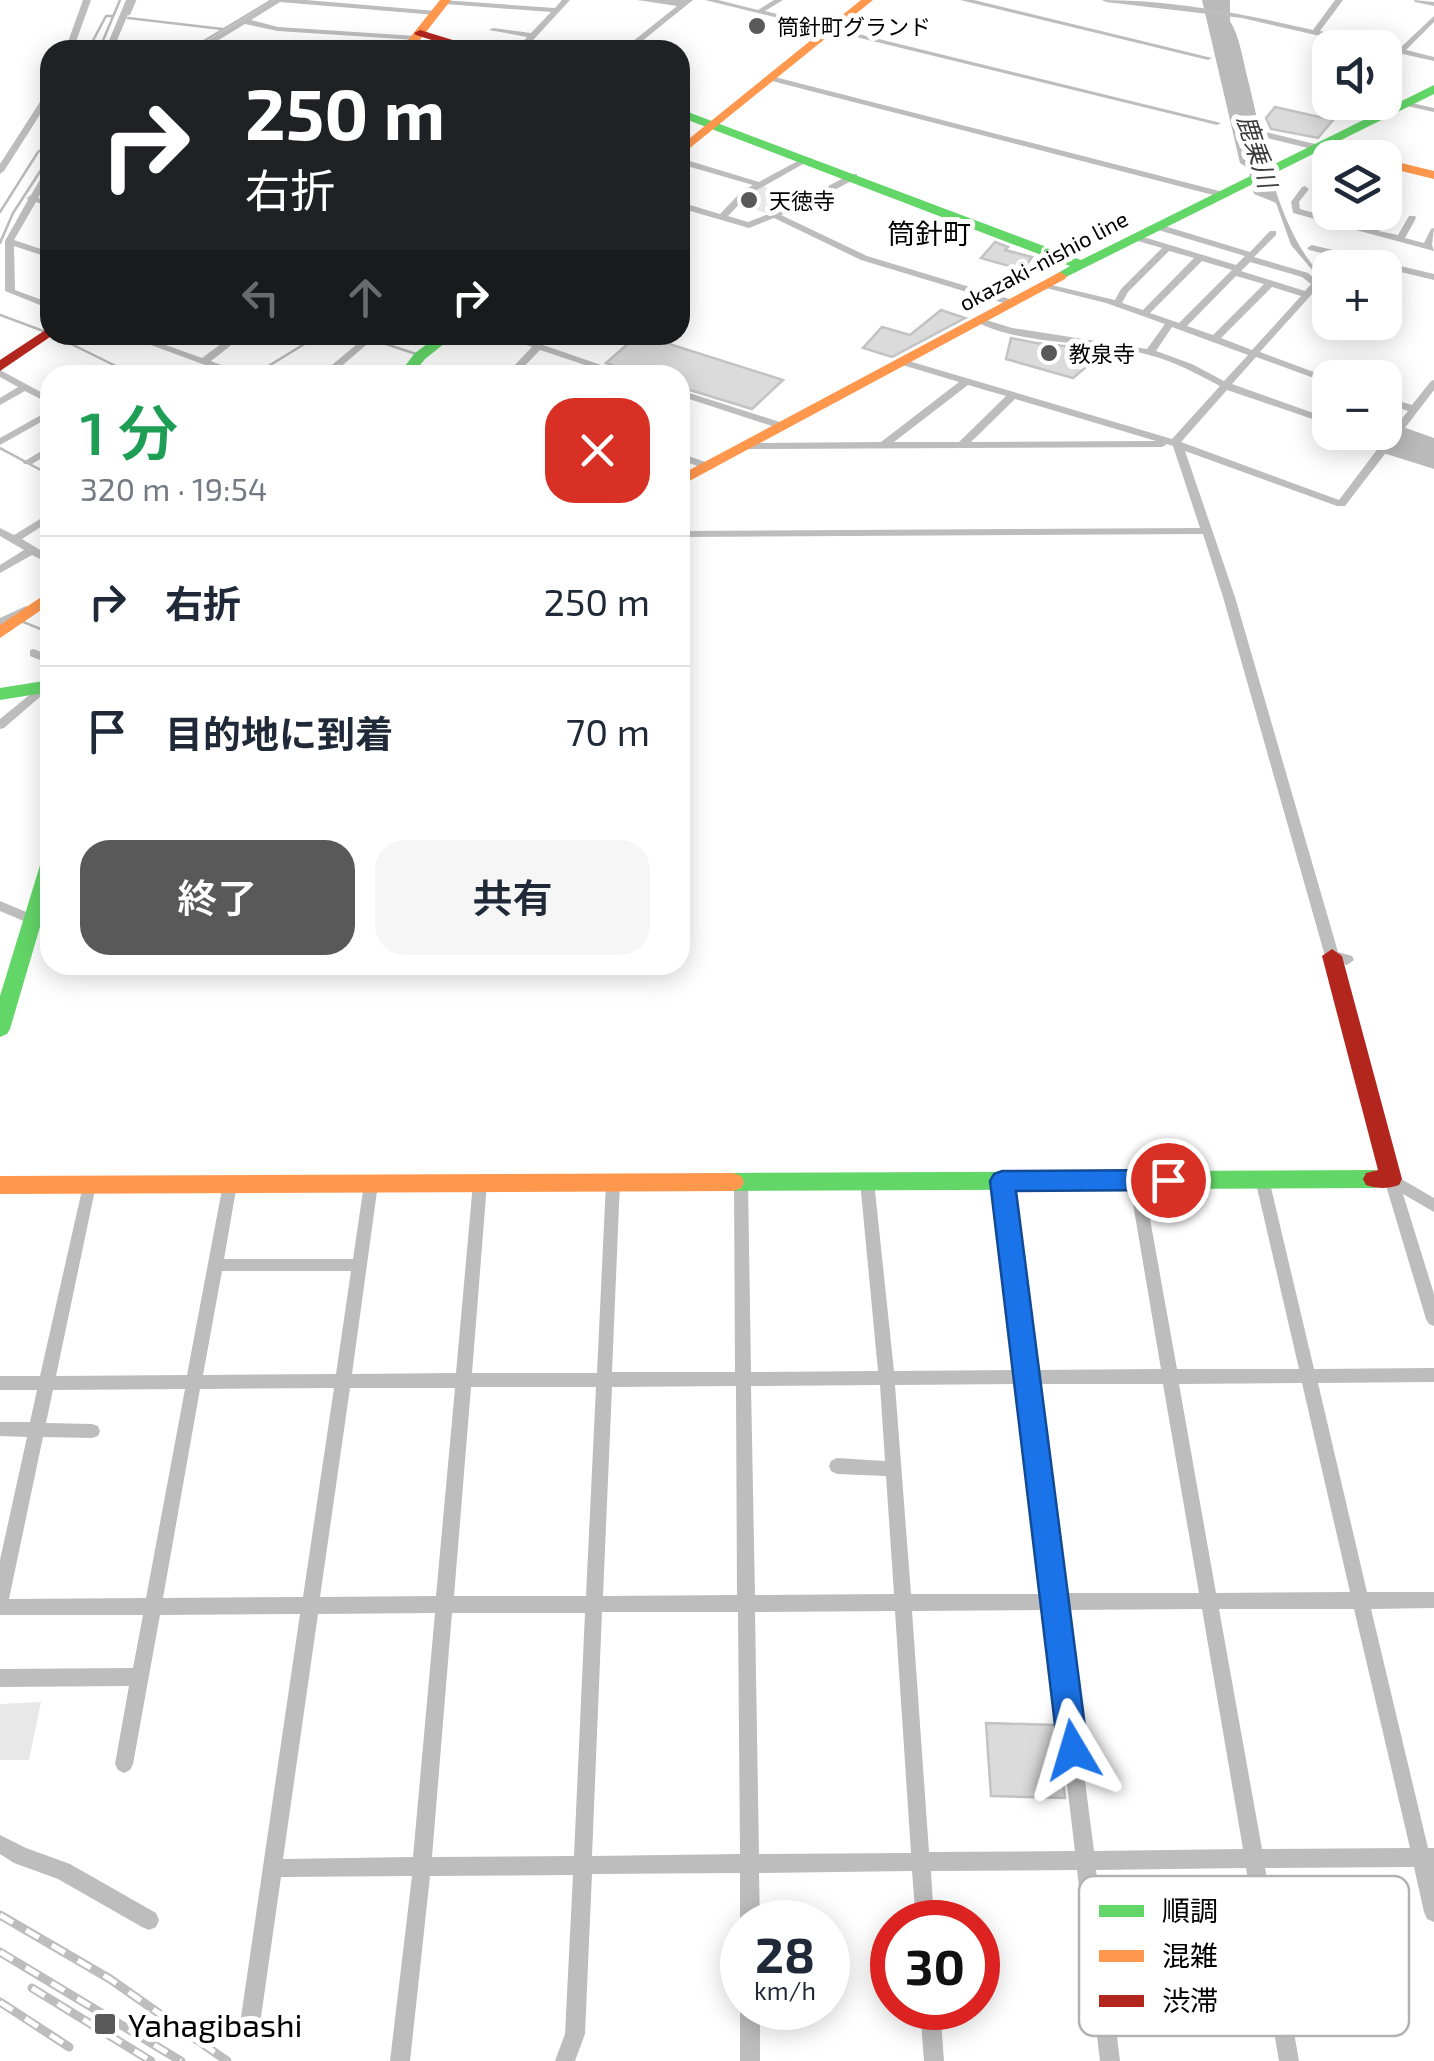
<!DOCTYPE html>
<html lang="ja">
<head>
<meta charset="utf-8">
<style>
	body { margin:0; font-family:"Exo 2","Noto Sans JP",sans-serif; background:#f6f6f7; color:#1f2937; height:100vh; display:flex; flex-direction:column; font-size:38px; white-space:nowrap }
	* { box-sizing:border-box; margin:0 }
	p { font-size:32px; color:#747a83 }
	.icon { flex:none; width:55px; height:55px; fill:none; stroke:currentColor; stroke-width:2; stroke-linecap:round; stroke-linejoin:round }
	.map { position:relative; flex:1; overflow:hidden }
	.panel { position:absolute; left:40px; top:365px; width:650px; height:610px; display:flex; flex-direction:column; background:#fff; border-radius:30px; box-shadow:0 5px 25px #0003 }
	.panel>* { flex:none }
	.guide { position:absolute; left:40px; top:40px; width:650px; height:305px; border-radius:30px; box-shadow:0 5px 25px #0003; background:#202124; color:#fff; overflow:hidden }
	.controls { position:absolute; left:1312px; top:30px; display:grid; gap:20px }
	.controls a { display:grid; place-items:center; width:90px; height:90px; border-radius:20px; background:#fff; box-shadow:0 5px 25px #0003; font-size:50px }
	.speed { position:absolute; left:720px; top:1900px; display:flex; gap:20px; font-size:50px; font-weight:700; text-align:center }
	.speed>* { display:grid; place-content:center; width:130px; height:130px; border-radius:50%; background:#fff; box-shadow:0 5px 25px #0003; line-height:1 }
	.speed small { font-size:25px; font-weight:400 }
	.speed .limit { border:15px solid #d22; background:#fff; color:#111 }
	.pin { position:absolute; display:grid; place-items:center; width:85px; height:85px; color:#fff; margin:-42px; border:5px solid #fff; border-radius:50%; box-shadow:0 2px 10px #0007 }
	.me { position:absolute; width:110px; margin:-55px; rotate:353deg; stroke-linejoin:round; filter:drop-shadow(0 0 8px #0008) }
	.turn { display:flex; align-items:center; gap:35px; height:210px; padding:0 40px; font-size:45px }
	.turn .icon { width:130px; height:130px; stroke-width:2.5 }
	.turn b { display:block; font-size:70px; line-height:85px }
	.lanes { display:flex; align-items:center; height:95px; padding:0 40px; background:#0003; justify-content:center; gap:50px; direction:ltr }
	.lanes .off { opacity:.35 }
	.round { display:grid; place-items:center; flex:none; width:105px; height:105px; border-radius:30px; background:#f6f6f7 }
	.overview { display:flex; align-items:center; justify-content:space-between; height:170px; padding:0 40px }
	h1 { font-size:60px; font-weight:600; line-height:75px; color:#1e9e55 }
	.action { display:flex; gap:20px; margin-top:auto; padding:20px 40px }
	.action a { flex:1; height:115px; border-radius:30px; background:#595959; color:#fff; font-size:40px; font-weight:600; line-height:115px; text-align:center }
	.action a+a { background:#f6f6f7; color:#1f2937 }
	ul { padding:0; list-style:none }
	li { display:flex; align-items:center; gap:30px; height:130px; padding:0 40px; border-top:2px solid #e0e1e3 }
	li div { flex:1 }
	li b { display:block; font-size:38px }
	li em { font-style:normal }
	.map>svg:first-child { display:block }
	.green { fill:#e8e8e8 }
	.water { fill:#bababa }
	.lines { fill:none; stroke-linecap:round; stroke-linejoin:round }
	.stream { stroke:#bababa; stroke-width:2.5 }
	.building { fill:#dbdbdb; stroke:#c3c3c3; stroke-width:2.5 }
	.street { fill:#bdbdbd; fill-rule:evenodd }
	.fast { fill:#63d668; fill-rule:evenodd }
	.slow { fill:#ff974d; fill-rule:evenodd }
	.jam { fill:#b3261e; fill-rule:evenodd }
	.rail-casing { stroke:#bdbdbd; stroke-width:9 }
	.rail { stroke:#fff; stroke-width:5; stroke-dasharray:15; stroke-linecap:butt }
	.route { fill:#1a73e8; stroke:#114b97; stroke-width:2.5 }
	.poi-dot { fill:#595959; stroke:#fff; stroke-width:4 }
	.labels { text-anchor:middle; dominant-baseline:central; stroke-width:10; stroke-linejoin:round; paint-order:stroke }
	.far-poi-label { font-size:22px; fill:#000; stroke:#fff; text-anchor:start }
	.far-street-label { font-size:22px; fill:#000; stroke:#fff }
	.far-water-label { font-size:25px; font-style:italic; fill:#3d3d3d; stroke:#fff }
	.far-quarter-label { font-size:28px; fill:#000; stroke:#fff }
	.near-poi-label { font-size:32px; fill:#000; stroke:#fff; text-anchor:start }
	.key { fill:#fff; stroke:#b2b2b2; stroke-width:2.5 }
	.key-label { font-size:28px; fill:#000 }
</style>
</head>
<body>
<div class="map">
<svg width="1434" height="2061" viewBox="0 0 1434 2061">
	<rect width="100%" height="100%" fill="#fff"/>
	<path class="green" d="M763,186L801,201L773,215L737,204Z
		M41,1702L29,1760H0V1704Z"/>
	<path class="water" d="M1202,0H1230V21C1240,37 1243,61 1248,80C1265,147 1276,235 1330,284V291L1291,245L1276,203L1254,194L1248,168L1240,163Z
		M1400,426L1434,438V469L1380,452Z"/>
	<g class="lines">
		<path class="stream" d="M129,14L135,0
			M128,18L222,29
			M88,50L106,16H112
			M99,50L120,0
			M189,50L272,0
			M43,166L50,154
			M0,212L38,152L50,144
			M0,243L13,213L41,170
			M0,315L46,332
			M53,335L134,375
			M288,335L307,342
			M359,335L416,354
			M254,375L319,335
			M0,448L50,475
			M21,621L50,633"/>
	</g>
	<path class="building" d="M1275,107L1333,120L1318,138L1271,129L1266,118Z
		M995,242L1008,247L1005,250L1032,257L1023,270L981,258Z
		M941,310L965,318L892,357L863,348L882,327L910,335Z
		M638,335H641L783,380L752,409L680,387V375H639L606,363Z
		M1011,338L1036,343L1092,349L1086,367L1073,378L1006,359Z
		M986,1723L1056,1725L1065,1798L991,1796Z"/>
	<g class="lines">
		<path class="street" d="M83,0H91L73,50H65Z
			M126,0H134L113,50H105Z
			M274,0H306L436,11L440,13L436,15L280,2L251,20L278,27L416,36L420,38L416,40L278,31L245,24L202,50H192Z
			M442,0L555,8L562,0H570L524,50H516L527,37L489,30L493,28L531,33L551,12L445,4H442Z
			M637,0H693L631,50H622L677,6Z
			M705,0H718L758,10L774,0H783L765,11L1221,123L1217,125Z
			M960,0H974L1212,58L1208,60Z
			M1102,0C1173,0 1244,14 1313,30L1335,0H1343L1320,31L1399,49L1434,16V22L1406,50L1434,57V61L1385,50V48H1372L1242,18L1106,2Z
			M1414,0L1434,2V6L1415,2Z
			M771,76L1227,193L1228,195L1221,197L768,80L767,78Z
			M1321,83L1330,84V88L1321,87Z
			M47,91H50V99L4,171L0,174V164Z
			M1385,97L1434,108V112L1385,101Z
			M1266,132L1319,145L1320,147L1316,150L1263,137V133Z
			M1332,148L1336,151L1318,177H1312V173L1329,149Z
			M805,157L812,159L748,195L728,216L748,222L796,203L851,174H857V178L802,207L781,215L867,256L1016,301V305H1010L861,260L774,218L749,228L680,208V202L720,214L742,191L753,185L680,164V158L759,182Z
			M1395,164L1402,166L1388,186L1385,187V178Z
			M50,167V177L38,198L50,201V207L36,202L14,240L50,252V258L14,246L15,290L50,303V309L5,291V241L28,200L27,198L31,195L47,168Z
			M1305,186L1309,189L1299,202L1300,209L1318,214L1327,199L1330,198V208L1325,216L1371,228L1379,212L1387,210L1388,212L1379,231L1398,235L1409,216H1415L1416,218L1405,238L1424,243L1431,229L1434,228L1432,245L1434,251L1293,213L1291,202L1302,187Z
			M1158,224L1250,252L1270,231H1276V235L1254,257L1308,273L1321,284L1260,352L1330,378V384L1256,357L1232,384L1330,419V425L1227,390L1181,442L1339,500L1382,443L1355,432H1371L1386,438L1408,411L1385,403V397L1412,405L1431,381L1434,380V390L1345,506H1337L1185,451L1235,597L1338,952L1352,956L1354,960L1347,965L1327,960L1325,956L1223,597L1203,534L680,537V531L1200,528L1173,446L1167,444L1162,447L747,449L742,446L747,443L881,442L959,382L899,364L897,362L902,359L1172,439L1220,386C1197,374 1174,361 1149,355C1098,341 1020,346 975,321L980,318L1012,328L1147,349L1165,324L1106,303L1038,286L1043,283L1115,300L1121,289L1162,248L1134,240V236L1137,235L1236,265L1245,256L1155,229L1154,227ZM1169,251L1194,258L1143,310L1122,303L1128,292ZM1202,261L1232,270L1179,323L1150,313ZM1250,262L1302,277L1311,284L1305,291L1241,271ZM1236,276L1264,284L1213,335L1187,326ZM1272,287L1301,296L1252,350L1221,338ZM1172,327L1248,355L1224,381L1192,364L1156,351ZM968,385L1006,396L959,442H894ZM1015,399L1156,441L971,442Z
			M1312,245L1434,274V280L1309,250L1307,248Z
			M124,335H138L202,358L233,335H244L211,361L246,375H232Z
			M500,335H514L630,375H615L540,350L516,375H505L532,347Z
			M363,339L371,341L331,375H320Z
			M0,370L50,397V404L25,391L0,405V398L18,387L0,377Z
			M680,390L786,424L787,426L782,429L778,428L680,396Z
			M50,410V417L0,445V438Z
			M50,446V453L32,464H24L23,462Z
			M680,453L714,465L715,467L710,470L680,460Z
			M50,513V521L22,539L50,556V564L32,555L0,573V565L24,550L0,536V528L14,535Z
			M26,606L32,610L30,613L0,627V618Z
			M34,649L50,656V664L30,656V650Z
			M44,683L48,684V690L4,728L0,729V719Z
			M0,901L38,917L40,920L33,925L0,911Z
			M1262,1173L1267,1175L1269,1179L1314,1369L1434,1368V1382L1318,1383L1367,1592H1434V1608L1371,1609L1428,1848H1434V1922L1427,1919L1424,1912L1414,1867L1265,1868L1299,2061H1279L1246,1868L1096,1870L1120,2061H1100L1077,1870L931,1871L934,1922H916L912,1871L759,1873L760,1922H742V1927L740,1922V1873L592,1874L585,2034L575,2061H555L565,2034L573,1875L430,1876L410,2061H390L412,1876L281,1877L261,2017L258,2024L251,2027L244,2024L241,2017L300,1614L160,1615L133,1764L130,1770L124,1773L118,1770L115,1764L129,1686L0,1687V1669L133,1668L143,1615H0V1560L27,1437L0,1436V1422H30L37,1390H0V1376H40L84,1181L89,1179L94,1181L96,1185L56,1376L187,1375L223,1184L225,1180L230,1178L235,1180L237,1184L224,1259H353L364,1184L366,1180L371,1178L376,1180L378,1184L352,1374L456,1373L473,1183L475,1179L480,1177L485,1179L487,1183L472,1373H597L606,1182L608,1178L613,1176L618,1178L620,1182L612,1372H735L734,1182L736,1178L741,1176L746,1178L748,1182L751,1372L878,1371L860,1181L862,1177L867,1175L872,1177L874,1181L894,1371L1017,1370L995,1181L997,1177L1002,1175L1007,1177L1009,1181L1033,1370L1161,1369L1129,1180L1131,1176L1136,1174L1141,1176L1143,1180L1177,1369H1299L1255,1179L1257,1175ZM222,1271H351L336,1374L203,1375ZM1302,1383L1350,1592L1216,1593L1179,1384ZM1019,1384L1044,1594H911L895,1385ZM1035,1384H1163L1199,1593H1061ZM880,1385L885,1461L837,1458L831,1461L829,1466L831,1471L837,1474L886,1476L894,1594L755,1595L751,1386ZM736,1386L737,1595L603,1596L612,1387ZM471,1387H596L586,1596H454ZM334,1388L303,1597L163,1598L200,1389ZM350,1388H455L436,1596L320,1597ZM185,1389L146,1598L9,1599L43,1437L92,1438L98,1436L100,1431L98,1426L92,1424L46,1423L53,1390ZM1202,1609L1243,1849L1094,1851L1063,1610ZM1219,1609H1354L1410,1848L1262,1849ZM1046,1610L1075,1851L929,1852L912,1611ZM895,1611L911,1853L759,1854L755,1612ZM602,1612H738L740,1854L592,1856ZM435,1613L413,1857L283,1859L318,1614ZM452,1613H585L574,1856L432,1857Z
			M1391,1173L1434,1198V1212L1403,1194L1434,1294V1326L1429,1324L1426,1319L1384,1179L1386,1175Z
			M0,1835L26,1848L70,1864L156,1913L159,1920L156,1927L149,1930L142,1927L58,1879L14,1863L0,1854Z
			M742,2002V2008H760V2061H740V2008Z
			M920,2008H940L944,2061H924Z"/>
		<path class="fast" d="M1434,85V94L1329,146L1366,158H1343L1319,151L1060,280L1053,276L1070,266L680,117V109L1081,260Z
			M439,335H455L425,359L412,375H398L415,353Z
			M50,680V692L0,700V688Z
			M50,855V893L10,1029L7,1034L0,1037V996L41,862Z
			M1374,1170L1382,1173L1385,1179L1382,1185L1374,1188L733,1191L725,1188L722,1182L725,1176L733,1173Z"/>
		<path class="slow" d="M440,0H451L412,50H400Z
			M861,0H873L680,156V146Z
			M1385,159L1434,171V179L1385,167Z
			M1060,272L1067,276L1065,279L680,486V475Z
			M50,591V604L0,638V625Z
			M733,1173L741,1176L744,1182L741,1188L733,1191L0,1194V1176Z"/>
		<path class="jam" d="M420,30L479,48L481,50H463L416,35L414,33Z
			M50,327V335H53L0,371V360Z
			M1332,949L1342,956L1402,1179L1399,1185C1388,1189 1377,1189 1366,1185L1363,1179L1366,1173L1378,1170L1322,956Z"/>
		<g class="rail-casing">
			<path id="rail" d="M0,1915L110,1979L227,2061
				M0,1952L181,2061
				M32,1988L151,2061
				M0,2002L69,2047"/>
		</g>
		<use href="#rail" class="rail"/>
	</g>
	<path class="route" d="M1168,1170L1176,1173L1180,1180L1176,1187L1168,1190L1016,1191L1088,1750L1083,1760L1073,1764L1062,1760L1058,1750L990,1181L994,1174L1002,1171Z"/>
	<g class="poi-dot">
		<circle cx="757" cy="26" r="10"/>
		<circle cx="749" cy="200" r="10"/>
		<circle cx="1049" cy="353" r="10"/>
		<rect x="93" y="2012" width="24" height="24" rx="5"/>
	</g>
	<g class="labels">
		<g class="far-poi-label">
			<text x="777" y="26">筒針町グランド</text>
			<text x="769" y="200">天徳寺</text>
			<text x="1069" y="353">教泉寺</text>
		</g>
		<g class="far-street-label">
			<text transform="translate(1043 260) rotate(-28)">okazaki-nishio line</text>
		</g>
		<g class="far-water-label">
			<text transform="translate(1258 151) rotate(72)">鹿乗川</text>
		</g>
		<g class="far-quarter-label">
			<text x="929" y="233">筒針町</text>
		</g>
		<g class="near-poi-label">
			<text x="128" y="2024">Yahagibashi</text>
		</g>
	</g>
	<rect x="1079" y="1876" width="330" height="160" rx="15" class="key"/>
	<rect x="1099" y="1905" width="45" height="12" fill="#63d668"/>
	<rect x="1099" y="1950" width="45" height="12" fill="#ff974d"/>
	<rect x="1099" y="1995" width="45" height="12" fill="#b3261e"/>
	<g class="key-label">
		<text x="1162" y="1921">順調</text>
		<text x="1162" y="1966">混雑</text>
		<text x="1162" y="2011">渋滞</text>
	</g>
</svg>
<div class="controls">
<a><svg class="icon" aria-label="sound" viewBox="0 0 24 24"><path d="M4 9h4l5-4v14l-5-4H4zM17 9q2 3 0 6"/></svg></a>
<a><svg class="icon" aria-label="layers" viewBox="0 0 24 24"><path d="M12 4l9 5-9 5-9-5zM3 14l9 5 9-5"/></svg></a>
<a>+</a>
<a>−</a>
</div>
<div class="speed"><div>28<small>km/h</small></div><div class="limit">30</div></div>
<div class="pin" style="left:1168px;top:1180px;background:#d93025"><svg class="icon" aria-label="arrive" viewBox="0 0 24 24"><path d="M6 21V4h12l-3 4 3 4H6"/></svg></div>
<svg class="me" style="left:1073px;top:1750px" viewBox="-20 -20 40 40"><path d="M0-17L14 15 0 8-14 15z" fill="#1a73e8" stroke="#fff" stroke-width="4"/></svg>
<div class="guide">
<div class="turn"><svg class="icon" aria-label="right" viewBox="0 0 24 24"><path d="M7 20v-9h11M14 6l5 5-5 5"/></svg><div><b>250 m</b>右折</div></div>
<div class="lanes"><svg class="icon off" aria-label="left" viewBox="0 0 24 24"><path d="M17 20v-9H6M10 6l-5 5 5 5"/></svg><svg class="icon off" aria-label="ahead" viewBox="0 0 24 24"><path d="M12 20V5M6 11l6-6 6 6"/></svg><svg class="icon" aria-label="right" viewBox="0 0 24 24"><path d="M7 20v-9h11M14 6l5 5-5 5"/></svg></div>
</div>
<section class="panel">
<div class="overview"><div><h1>1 分</h1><p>320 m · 19:54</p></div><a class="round" style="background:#d93025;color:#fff"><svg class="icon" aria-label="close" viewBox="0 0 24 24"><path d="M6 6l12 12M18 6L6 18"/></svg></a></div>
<ul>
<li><svg class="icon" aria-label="right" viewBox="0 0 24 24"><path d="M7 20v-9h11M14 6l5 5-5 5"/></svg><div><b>右折</b></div><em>250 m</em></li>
<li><svg class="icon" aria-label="arrive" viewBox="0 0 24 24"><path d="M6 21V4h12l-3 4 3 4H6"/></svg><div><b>目的地に到着</b></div><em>70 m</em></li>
</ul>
<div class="action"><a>終了</a><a>共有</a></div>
</section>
</div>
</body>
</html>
